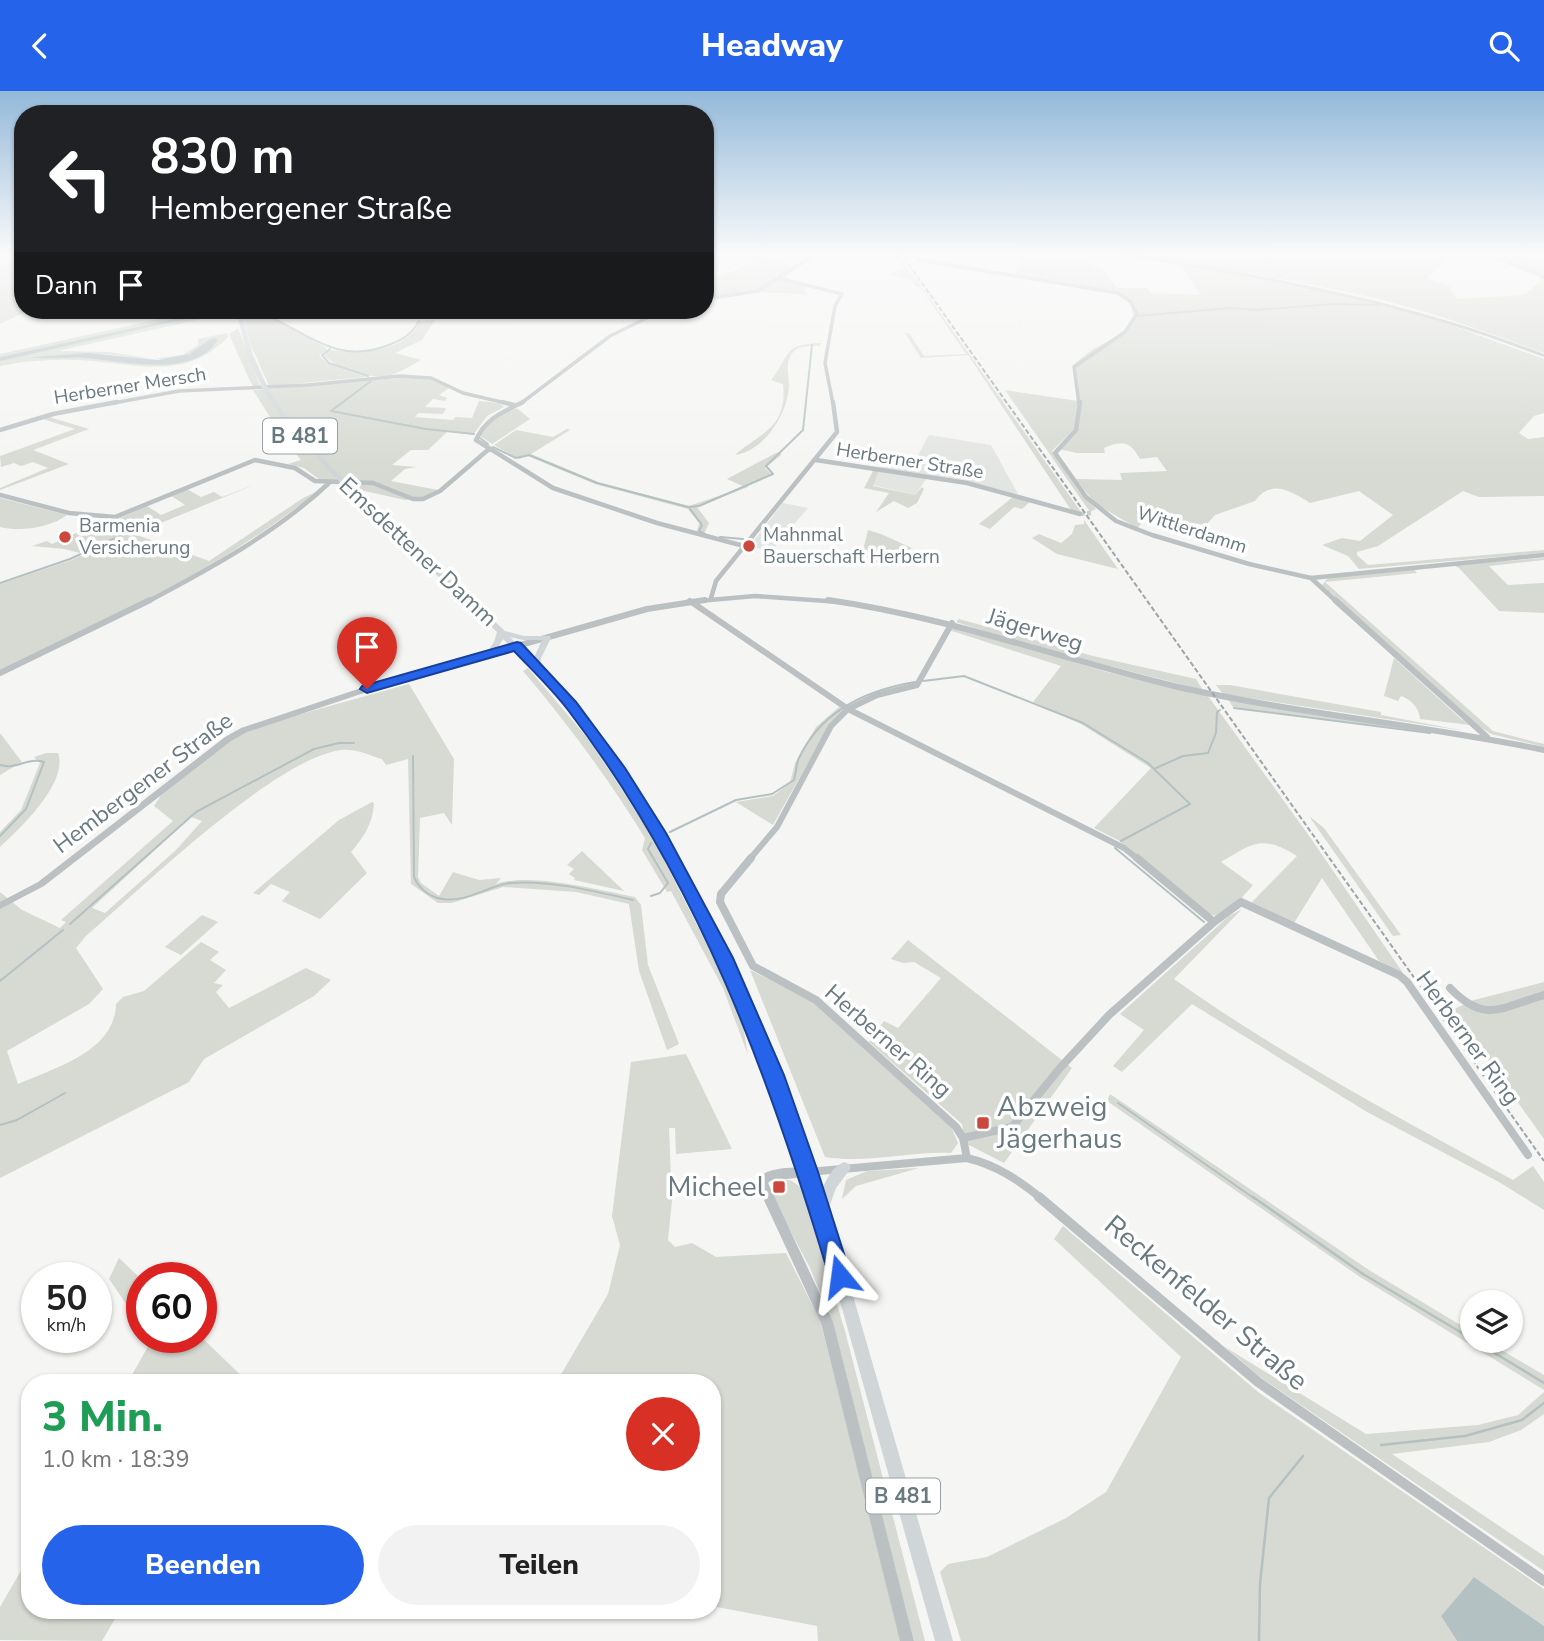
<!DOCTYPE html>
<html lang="de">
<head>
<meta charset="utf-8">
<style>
	body { margin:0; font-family:"Nunito Sans",sans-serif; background:#f2f2f2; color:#222; height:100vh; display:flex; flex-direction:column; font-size:26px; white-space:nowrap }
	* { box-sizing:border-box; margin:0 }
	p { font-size:23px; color:#767676 }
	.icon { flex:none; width:38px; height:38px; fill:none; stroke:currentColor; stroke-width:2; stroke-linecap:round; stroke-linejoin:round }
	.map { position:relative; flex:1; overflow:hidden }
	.side { position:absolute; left:21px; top:1283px; width:700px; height:245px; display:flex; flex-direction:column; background:#fff; border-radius:28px; box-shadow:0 2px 5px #0004 }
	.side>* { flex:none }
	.top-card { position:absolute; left:14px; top:14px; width:700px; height:214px; border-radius:28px; box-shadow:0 2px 5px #0004; background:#202124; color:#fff; overflow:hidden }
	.fabs { position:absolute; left:1460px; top:1199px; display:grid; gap:14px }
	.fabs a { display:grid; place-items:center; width:63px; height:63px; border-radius:50%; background:#fff; box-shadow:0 2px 5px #0004; font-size:35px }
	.speed { position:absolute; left:21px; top:1171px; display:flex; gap:14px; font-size:35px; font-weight:700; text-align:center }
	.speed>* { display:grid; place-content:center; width:91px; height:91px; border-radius:50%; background:#fff; box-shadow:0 2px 5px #0004; line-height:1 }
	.speed small { font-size:18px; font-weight:400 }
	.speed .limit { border:10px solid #d22; background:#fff; color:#111 }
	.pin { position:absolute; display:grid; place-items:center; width:60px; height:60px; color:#fff; margin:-72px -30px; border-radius:50% 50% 50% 0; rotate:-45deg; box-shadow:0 0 7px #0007 }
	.pin .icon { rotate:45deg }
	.me { position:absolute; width:77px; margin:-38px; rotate:344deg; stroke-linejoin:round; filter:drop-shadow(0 0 5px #0008) }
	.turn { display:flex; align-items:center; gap:24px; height:147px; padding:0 21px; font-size:32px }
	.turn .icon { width:91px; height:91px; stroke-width:2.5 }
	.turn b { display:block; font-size:49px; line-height:60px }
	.then { display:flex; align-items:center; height:66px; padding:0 21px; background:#0003; gap:14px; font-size:26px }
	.round { display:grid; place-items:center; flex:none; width:74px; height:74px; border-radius:37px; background:#f2f2f2 }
	.overview { display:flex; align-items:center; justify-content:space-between; height:119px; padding:0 21px }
	h1 { font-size:42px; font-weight:800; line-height:52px; color:#1e9e55 }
	.cta { display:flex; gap:14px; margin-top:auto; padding:14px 21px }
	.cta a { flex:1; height:80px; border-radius:42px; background:#2563eb; color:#fff; font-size:28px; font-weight:800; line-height:80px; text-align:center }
	.cta a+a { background:#f2f2f2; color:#222 }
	header { display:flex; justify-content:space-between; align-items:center; height:91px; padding:0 21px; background:#2563eb; color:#fff; font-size:32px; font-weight:800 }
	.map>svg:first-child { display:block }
	.built { fill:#e3e5e3 }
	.green { fill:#d6dad2; fill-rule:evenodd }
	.water { fill:#b4c1c2 }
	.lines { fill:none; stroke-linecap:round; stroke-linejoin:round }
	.stream-far1 { stroke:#b4c1c2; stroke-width:2 }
	.stream { stroke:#b4c1c2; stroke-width:2.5 }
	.minor-tunnel { stroke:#cbd0d0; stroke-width:4.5; stroke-dasharray:4.5 2.5; stroke-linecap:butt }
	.minor-far4 { stroke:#bbc0c2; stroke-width:3.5 }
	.minor-far3 { stroke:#bbc0c2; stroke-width:4.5 }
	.minor-far2 { stroke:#bbc0c2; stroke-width:6 }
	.minor-far1 { stroke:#bbc0c2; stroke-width:8 }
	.minor { stroke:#bbc0c2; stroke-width:10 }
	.tertiary { fill:#bbc0c2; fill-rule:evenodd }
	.primary { fill:#d0d5d7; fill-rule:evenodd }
	.rail { stroke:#9da5a8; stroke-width:2; stroke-dasharray:5 2.5; stroke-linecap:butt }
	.route { fill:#2563eb; stroke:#184099; stroke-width:2 }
	.poi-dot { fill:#cc483c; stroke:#fff; stroke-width:2.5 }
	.labels { text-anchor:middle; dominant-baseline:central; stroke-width:7; stroke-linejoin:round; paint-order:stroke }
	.far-street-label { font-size:19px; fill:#687980; stroke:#fff }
	.far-poi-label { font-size:19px; fill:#687980; stroke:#fff; text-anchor:start }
	.shield { fill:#fff; stroke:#95a1a6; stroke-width:2 }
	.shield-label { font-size:21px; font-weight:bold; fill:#687980 }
	.street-label { font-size:23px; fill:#687980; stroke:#fff }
	.near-poi-label { font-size:28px; fill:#687980; stroke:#fff; text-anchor:start }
	.near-street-label { font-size:28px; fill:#687980; stroke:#fff }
</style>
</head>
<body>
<header><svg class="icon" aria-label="back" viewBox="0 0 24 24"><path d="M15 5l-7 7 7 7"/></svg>Headway<svg class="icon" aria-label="search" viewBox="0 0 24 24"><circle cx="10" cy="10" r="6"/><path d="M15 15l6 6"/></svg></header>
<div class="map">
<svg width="1544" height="1550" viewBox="0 0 1544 1550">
	<rect width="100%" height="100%" fill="#f5f5f3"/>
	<path class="built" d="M929,344L991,354L1018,403L1013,406L977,395L927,387L915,404L873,394L879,379L875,376L911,377Z
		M783,412L808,417L773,458L748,457Z"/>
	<path class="green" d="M709,161H767L793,176L776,187L809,195L803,196L807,204C772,199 740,202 705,207V190L756,172Z
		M891,161H897L1081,421L1072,420L1069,416L968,264L921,267L905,242H909L924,265L966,263L921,197L915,195L912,189L890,184L904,177Z
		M1010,161H1071L1096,177H1101L1117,197H1147L1152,202L1201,204L1181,175L1285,191L1363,208L1428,226L1544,268V322L1534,325L1519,342L1528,348L1544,346V405L1479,406L1463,400L1378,455L1357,461V464L1368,474L1544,459V462L1359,478L1348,465L1322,454L1342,447L1360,450L1393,424L1359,400L1310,412C1292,401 1271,387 1255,410L1215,424L1206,434L1148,426L1137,437L1096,413L1075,388L1122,389L1120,382L1167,380L1157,366L1140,368C1130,350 1123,349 1104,357L1105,362H1077L1059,358L1076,336L1052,360L1078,399L1096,418L1090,421L1005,299L1078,310L1073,274L1093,258L1122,243L1134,227L1130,211L1118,201L1015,183L1020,170L1006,168Z
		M1115,161H1439L1450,167L1427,187L1449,195L1457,208L1524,204L1541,190L1540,186L1544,187V262C1484,240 1424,218 1361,204C1280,186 1197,174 1115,161Z
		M1486,161H1544V185Z
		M23,171V219H29L0,233V172Z
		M201,219H214L0,266V263Z
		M226,219L232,221L58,260L108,261L153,268L182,264L198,254V248L227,242L228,246C190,285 150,276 102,271C68,267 33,268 0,275V269ZM210,248L216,253C178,285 131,271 87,267C69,266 50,268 33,266C55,265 80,262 103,263C141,265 179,280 210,248Z
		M242,219L271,226L325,256L327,259L319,264L327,272L366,286L269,295L250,252Z
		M435,229L422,249L395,262L421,269C412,274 401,281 391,284C371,289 337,278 324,264L329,259C361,262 404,263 420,230Z
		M238,237L260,295H253L249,288L229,243Z
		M821,252L820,255C812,255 800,254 794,260C783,273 790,284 789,297C786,325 764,360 735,364C760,342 788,337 783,293L771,289C791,265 781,253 821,252Z
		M412,286L429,288L449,297L439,304L447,307L445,310L433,308L425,316L446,317L443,323L418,322L415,326L453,329L455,326L472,327L479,310L499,312L504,316L487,325L473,344L448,340L428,359H411L392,374L416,376L405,378L391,390L438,399L425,406L405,409L356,398L348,390L320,389L304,377L288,373L301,369L285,350L253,299Z
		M512,317L518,318L530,328L492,353L480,345L493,327Z
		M49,326L89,338L33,359L69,373L0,399V397L48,377L33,371L21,375L14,372L1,376L0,365L75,338L42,328Z
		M567,338L570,339L531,363L598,391L689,415L745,396L727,388L776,362L781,361V364L765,377L771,383L747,395L748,396L697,416L709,432L705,441H697L699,432L688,418L595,393L528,365L519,368L494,354L516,339L553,346Z
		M874,378L879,379L873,395L915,404L922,396L924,398L917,412L908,417L894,410L876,421L889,402L864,397Z
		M256,393L134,443L209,470L303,407L318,400C222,477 111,528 0,580V493L72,469L115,448L80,462L64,458L32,455L47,450L52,453L76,442L82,445L103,436L94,431L97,429L122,426L147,415L161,424L185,414L170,404L185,397L201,406L214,401L222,406Z
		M1013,406L1030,411L1022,418L1014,416L990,438L979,433Z
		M0,407L67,424C50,437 20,441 0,436Z
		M1084,429L1118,478L1057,463L1032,447L1039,443L1061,452L1072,443L1075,434L1084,433Z
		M868,439L881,443L912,457L883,475L862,463Z
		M1544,467V469L1489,475L1508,494L1544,492V522L1499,520L1459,477L1453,474Z
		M1414,478L1417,482L1325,491L1493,640L1544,653V656L1491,643L1477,634L1322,494L1328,487Z
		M959,528L1093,565L1196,588L1203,599L1036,556L956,531Z
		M958,536L1107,581L1208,605L1312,749L1403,882L1379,870L1322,787L1294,832L1251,812L1297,765C1261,743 1253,752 1221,771L1253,794L1239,810L1217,825L1209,823L1118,749L1094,737L1151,677L1081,633L1033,611L1061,575L949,539Z
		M1394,567L1460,627L1470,634L1420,628C1419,617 1412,609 1401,605L1398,610L1384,605Z
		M528,577L589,649L651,743L740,919L748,964L723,897L671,800L667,801L642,759L645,747C608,687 568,633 523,580Z
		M409,593L454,668L452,734L444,722L420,727L418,786L421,792L439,805L453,781L479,789L501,787L496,793C530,781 599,799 635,806L641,814L648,874L679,953L667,959L639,880L629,813L576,801L503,796L452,812H438L411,793L408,668L386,674L382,668C368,664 356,657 341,659C274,668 141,798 86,845L76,857L103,898L89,913L7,960L18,993C54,977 115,961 116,913L123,906L144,900L201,851L219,861L210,869L226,879L214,892L223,894L216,901L229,917L306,877L331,889L314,905L204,968L189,991L0,1087V801L22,819L60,837L66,831L61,829L173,730L154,715L162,703L232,648L254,636ZM191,726L202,730L176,759L105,822L92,817Z
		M1216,594H1230L1381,621V624L1465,640L1223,603Z
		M1228,608L1451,644L1233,616Z
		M839,616L843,618L842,624L829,634L773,734L736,711L773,705L790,692L795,672L816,636Z
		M0,642L22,671L0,684Z
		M46,662H58C69,691 20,738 0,756V741L21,719L40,672L34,666Z
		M372,711L374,712C373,732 364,746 351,761L367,782L320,828L282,810L290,801L271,793L259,804L253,802L339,729Z
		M1309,725L1324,737L1401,844L1393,845Z
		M582,760L624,800L574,789L575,787L569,783L574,778L567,774Z
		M1242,818L1174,888C1281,964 1397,1026 1513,1089L1533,1075L1544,1091V1119L1499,1091L1367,1021L1192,913L1122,981L1113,975L1144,939L1120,923L1229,825Z
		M202,824L218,831L181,864L165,856Z
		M908,849L1072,977L1004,1072L965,1052L962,1033L869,951L884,930L898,937L941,887L914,871L903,872L891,868Z
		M750,879L813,911L952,1038L958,1052L951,1062C909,1060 868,1073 825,1066Z
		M1544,891V1048L1452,919L1474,909Z
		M686,963L732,1058L676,1063L675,1037H669L672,1110L668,1149L675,1156L692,1152L716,1166L786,1162L820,1229L902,1550H818L817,1535L712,1515V1292H556L608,1203L620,1154L612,1125L631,971Z
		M1110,1003L1369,1179L1472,1241V1250H1486L1544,1284V1299L1360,1186L1107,1010Z
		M919,1077L856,1095L842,1108L846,1089L867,1080Z
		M783,1088L792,1090L802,1097L845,1240L925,1550H914L831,1229L810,1177L769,1099Z
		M1063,1135L1258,1301L1544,1498V1535L1474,1486L1441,1525L1457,1550H961L940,1481L948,1473L987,1466L1066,1427L1106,1401L1181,1266L1054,1148Z
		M119,1167L142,1189V1236L109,1188Z
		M149,1246H201L246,1289L245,1292L128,1291L151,1250Z
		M1225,1256L1366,1343L1478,1334L1518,1324L1544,1301V1323L1521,1339L1489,1351L1392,1363L1544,1465V1480L1260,1286Z
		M30,1464V1519H120L102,1550L0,1549V1516Z"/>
	<path class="water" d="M214,219H226L0,270V266Z
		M215,247L218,249C193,288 123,270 85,267C67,266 49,269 31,266L89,262L158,269L189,263L210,248Z
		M1474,1486L1544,1535V1550H1457L1441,1525Z"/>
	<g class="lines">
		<path class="stream-far1" d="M249,219C301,232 329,276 386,255C402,249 410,245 419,230
			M1137,225L1230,217L1256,219L1332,213L1379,214
			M330,258L322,264L329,272L368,285
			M371,290L331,320L426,338L474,343
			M480,347L488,353
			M493,356L516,367L529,364L597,392L688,416L699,415L773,383L766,375L803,339L812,254
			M690,418L702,434L699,440L705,443
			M720,446L743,448
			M0,492L70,468L124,443
			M923,590L964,585L1083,632L1148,672L1190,713L1121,750
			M1234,617L1430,642
			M413,665L414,786C419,798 430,806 442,808C466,812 487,795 510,792C550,789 594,800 633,809
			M0,674C16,679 28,666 44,671L26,718L0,745
			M1156,677L1183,665L1208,662L1216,642L1217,621L1220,619
			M670,741L736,709L772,703L794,689C796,682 796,674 799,667C821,620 867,599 915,591
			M651,752L648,758L668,792L660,802L651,805
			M1115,757L1204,831
			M70,833L196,721L314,658L339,652H354
			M0,890L63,839
			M1118,1012L1255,1108
			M0,1034L17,1029L65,1002"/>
		<path class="stream" d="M1253,1106L1363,1183L1472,1248
			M1475,1250L1544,1292
			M1381,1354L1465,1345L1522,1329L1544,1312
			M1259,1550L1260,1493L1269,1407L1303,1365"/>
		<path class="minor-tunnel" d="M1080,423L1091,422"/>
		<path class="minor-far4" d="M911,161L919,169L1118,202L1131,211L1137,223L1125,241L1074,276L1079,313
			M1483,161L1544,186
			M778,187L842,203L835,215L825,272L833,313
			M705,208L758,200L819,161
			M108,313L179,300L308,294L400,285L431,287L463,302L510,313
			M520,313L610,245L663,219"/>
		<path class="minor-far3" d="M502,311L514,314
			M523,311C503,321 486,327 476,349L553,397L657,432L744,455
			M1080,311L1076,339L1055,362L1086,406L1116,430L1152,444L1249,473L1311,487L1544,464
			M0,339L53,323L117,311
			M816,369L967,392L1080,423
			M0,404L69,422L115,426L255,369L295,377L315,390L373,392L413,408H423L440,400L489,358
			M1311,487L1337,511
			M711,507L716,490L837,341L833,311
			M147,511C211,477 276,442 329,392
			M687,511L755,505L841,511"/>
		<path class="minor-far2" d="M828,509C948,526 1061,568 1178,596C1299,623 1423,634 1544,659
			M1335,509L1487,646
			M690,510L848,618L877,604L917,594L952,532
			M517,555L647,518L705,509
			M0,582L150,509
			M749,769L777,736L831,635L848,618L1124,757L1139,769"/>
		<path class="minor-far1" d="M751,767L721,803L720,811L753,875L816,909L956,1036L963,1047
			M1137,767L1214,831
			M1450,897C1486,934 1501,916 1544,904
			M967,1067L963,1047L1012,1036L1060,977L1109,924L1214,831L1241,811L1399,884L1407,891L1528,1064
			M808,1081L967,1067C996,1074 1019,1089 1042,1108"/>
		<path class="minor" d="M1039,1106L1258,1291L1544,1490"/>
		<path class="tertiary" d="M1103,161C1136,161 1176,171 1209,176C1286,189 1363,205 1438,227C1474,237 1509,250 1544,263V266L1489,246L1435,229L1381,214L1272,190Z
			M517,553L521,555L519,556L370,600L247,641L231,650L44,795L0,818V811L38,791L225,646L241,637L364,596Z
			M808,1076L812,1077L814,1081L812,1085L770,1090L768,1092L833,1231L914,1550H900L821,1232L755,1090C766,1075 791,1077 808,1076Z"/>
		<path class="primary" d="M236,219H241L253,264L269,299L287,327L348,394L505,540L524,545H550L551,547L541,567L540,576L574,612L623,678L663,742L731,869L781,984L821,1102C825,1090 832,1076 844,1071L849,1073L851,1077L836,1097L827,1122L840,1160L953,1550H935L826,1160L769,984L721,872L653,743L617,682L568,616L503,548L493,565H487L486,563L494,551L497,541L344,396L283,329L263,299L247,264ZM510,546L523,549H542L533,569Z"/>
		<path class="rail" d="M900,161L1544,1070"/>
	</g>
	<linearGradient id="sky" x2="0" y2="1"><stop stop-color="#93b9d9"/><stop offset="0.43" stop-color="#fafafa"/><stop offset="1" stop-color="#fafafa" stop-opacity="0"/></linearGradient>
	<rect width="1544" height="378" fill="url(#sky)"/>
	<path class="route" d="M517,551L521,552L576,611L625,677L666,742L733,867L784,984L818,1081L851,1185L848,1193L840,1196L832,1193L829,1185C769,984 697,787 568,619C552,598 532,579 514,560L367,602L360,598L362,595Z"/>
	<g class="poi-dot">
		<circle cx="65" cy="446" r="7"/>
		<circle cx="749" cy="455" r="7"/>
		<rect x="976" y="1025" width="14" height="14" rx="3.5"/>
		<rect x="772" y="1089" width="14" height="14" rx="3.5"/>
	</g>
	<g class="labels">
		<g class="far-street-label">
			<text transform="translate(130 295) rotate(-9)">Herberner Mersch</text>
			<text transform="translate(910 370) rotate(9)">Herberner Straße</text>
			<text transform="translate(1192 439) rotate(18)">Wittlerdamm</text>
		</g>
		<g class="far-poi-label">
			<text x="79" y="435">Barmenia<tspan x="79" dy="22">Versicherung</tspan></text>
			<text x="763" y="444">Mahnmal<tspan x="763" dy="22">Bauerschaft Herbern</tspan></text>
		</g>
		<g class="shield">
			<rect x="263" y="327.5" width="74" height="35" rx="5"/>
			<rect x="866" y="1387.5" width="74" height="35" rx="5"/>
		</g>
		<g class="shield-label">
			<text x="300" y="345">B 481</text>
			<text x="903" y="1405">B 481</text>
		</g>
		<g class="street-label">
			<text transform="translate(418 461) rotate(43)">Emsdettener Damm</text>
			<text transform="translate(1035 539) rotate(17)">Jägerweg</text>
			<text transform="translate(143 692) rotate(-37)">Hembergener Straße</text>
			<text transform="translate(1468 947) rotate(54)">Herberner Ring</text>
			<text transform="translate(888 950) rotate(41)">Herberner Ring</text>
		</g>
		<g class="near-poi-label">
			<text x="997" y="1016">Abzweig<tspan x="997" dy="32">Jägerhaus</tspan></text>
			<text x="765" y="1096" text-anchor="end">Micheel</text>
		</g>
		<g class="near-street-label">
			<text transform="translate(1206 1212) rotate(40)">Reckenfelder Straße</text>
		</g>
	</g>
</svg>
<div class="fabs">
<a><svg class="icon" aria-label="layers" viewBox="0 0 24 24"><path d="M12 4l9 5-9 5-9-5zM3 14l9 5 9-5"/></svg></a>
</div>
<div class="speed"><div>50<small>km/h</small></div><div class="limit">60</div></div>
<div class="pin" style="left:367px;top:598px;background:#d93025"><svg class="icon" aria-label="arrive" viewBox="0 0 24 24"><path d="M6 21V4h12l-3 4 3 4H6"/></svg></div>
<svg class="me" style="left:840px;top:1185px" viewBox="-20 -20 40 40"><path d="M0-17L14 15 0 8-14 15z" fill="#2563eb" stroke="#fff" stroke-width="4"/></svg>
<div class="top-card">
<div class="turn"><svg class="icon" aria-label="left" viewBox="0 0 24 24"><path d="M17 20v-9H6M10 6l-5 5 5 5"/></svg><div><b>830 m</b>Hembergener Straße</div></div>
<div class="then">Dann<svg class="icon" aria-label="arrive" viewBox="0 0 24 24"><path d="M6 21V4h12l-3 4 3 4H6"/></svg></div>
</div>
<section class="side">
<div class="overview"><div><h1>3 Min.</h1><p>1.0 km · 18:39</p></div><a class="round" style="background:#d93025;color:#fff"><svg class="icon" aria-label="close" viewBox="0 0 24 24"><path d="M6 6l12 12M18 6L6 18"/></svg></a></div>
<div class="cta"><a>Beenden</a><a>Teilen</a></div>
</section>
</div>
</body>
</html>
